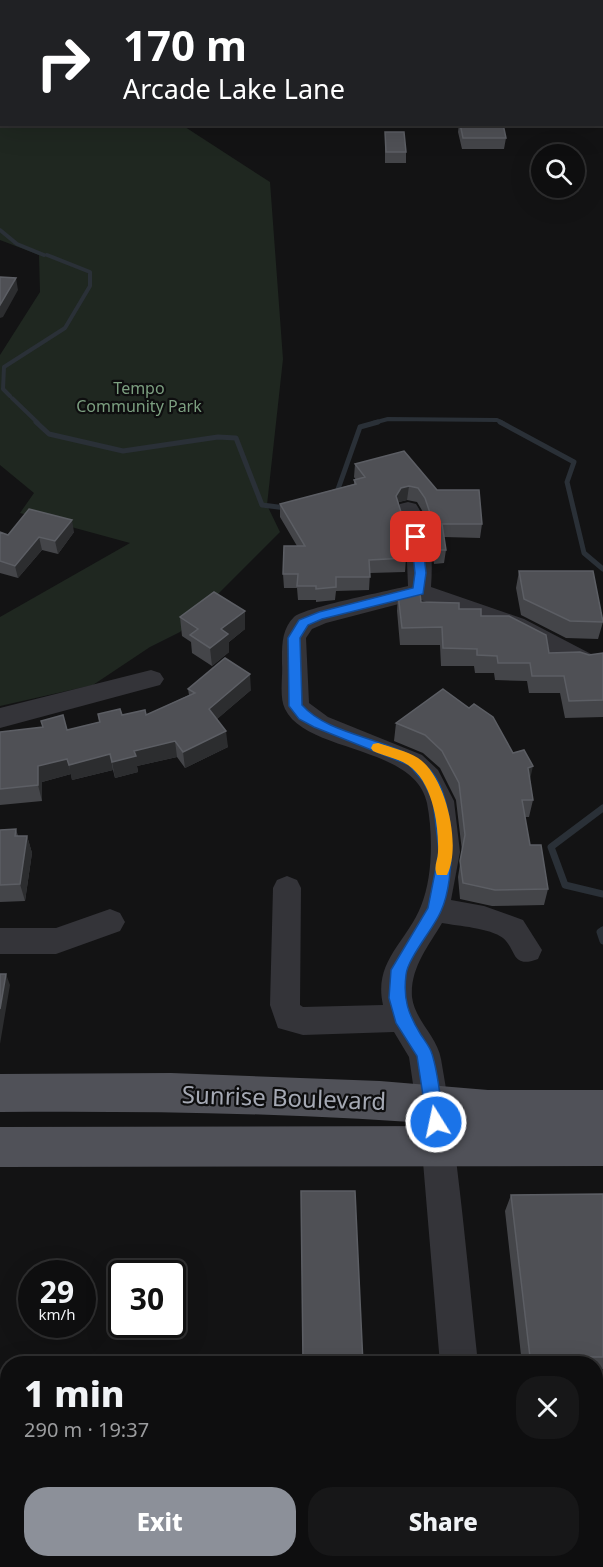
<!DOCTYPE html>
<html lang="en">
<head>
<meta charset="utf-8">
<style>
	body { margin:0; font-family:"Noto Sans",sans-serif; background:#171718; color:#f1f3f6; height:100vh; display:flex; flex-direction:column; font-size:22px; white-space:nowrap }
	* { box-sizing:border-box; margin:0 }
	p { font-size:20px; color:#9b9c9e }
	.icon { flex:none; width:33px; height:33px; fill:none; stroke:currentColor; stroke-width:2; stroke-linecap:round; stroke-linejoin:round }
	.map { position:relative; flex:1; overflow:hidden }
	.sheet { position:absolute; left:0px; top:1356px; width:603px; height:212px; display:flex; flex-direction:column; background:#0e0e0f; border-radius:24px 24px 0 0; box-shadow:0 6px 24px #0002,0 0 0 2px #2e2e2f }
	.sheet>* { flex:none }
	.hud { position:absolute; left:0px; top:0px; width:603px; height:126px; box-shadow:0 6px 24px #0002,0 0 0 2px #2e2e2f; background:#202124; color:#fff; overflow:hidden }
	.fabs { position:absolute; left:531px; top:144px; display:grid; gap:12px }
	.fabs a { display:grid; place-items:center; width:54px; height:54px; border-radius:50%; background:#0e0e0f; box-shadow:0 6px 24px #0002,0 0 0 2px #2e2e2f; font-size:30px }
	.speed { position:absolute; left:18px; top:1260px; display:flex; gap:12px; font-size:30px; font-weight:700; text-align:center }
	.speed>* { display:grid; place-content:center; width:78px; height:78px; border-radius:50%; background:#0e0e0f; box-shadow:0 6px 24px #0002,0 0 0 2px #2e2e2f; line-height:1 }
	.speed small { font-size:15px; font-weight:400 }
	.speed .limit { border:3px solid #111; border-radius:9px; background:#fff; color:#111 }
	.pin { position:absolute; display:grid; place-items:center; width:51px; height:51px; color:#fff; margin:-26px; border-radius:12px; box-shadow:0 3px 9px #0006 }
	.me { position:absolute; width:66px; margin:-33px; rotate:350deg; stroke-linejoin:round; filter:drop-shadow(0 0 4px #0008) }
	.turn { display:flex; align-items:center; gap:21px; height:126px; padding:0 24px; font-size:27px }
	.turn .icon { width:78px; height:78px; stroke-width:2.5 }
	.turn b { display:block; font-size:42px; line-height:51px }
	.round { display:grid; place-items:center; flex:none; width:63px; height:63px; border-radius:24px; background:#171718 }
	.overview { display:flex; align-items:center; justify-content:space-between; height:102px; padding:0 24px }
	h1 { font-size:36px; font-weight:800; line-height:45px }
	.primary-button { display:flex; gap:12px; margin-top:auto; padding:12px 24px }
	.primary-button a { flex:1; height:69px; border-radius:24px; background:#8c9099; color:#fff; font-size:24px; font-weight:800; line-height:69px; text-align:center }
	.primary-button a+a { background:#171718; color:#f1f3f6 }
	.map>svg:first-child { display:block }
	.green { fill:#1f2720 }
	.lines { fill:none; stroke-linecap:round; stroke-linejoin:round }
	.stream-far2 { stroke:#2a3037; stroke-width:4 }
	.stream-far1 { stroke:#2a3037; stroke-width:5 }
	.stream { stroke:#2a3037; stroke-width:7 }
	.minor { fill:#343439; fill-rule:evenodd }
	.major { fill:#505158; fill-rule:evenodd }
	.wall { fill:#444549 }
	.shaded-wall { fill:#2c2d2f }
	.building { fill:#4f5055; stroke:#5c5e64; stroke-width:1.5 }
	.route { fill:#1a73e8; stroke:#114b97; stroke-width:1.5 }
	.slow { fill:#f59e0b }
	.labels { text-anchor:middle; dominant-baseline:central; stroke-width:4.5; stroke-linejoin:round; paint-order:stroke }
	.far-park-label { font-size:16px; fill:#7c9f80; stroke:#0e0e0f }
	.near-street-label { font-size:24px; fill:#a5a9b4; stroke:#0e0e0f }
</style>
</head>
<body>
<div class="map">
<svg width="603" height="1567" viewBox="0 0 603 1567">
	<rect width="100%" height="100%" fill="#131314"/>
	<path class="green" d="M0,6L2,124L182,125L270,182L283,359L267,505L280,532L180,632L150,647L93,685L0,706V617L130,543L20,513L34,493L0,465V355L40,292L39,255L0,240Z"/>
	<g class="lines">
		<path class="stream-far2" d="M0,230L17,244L44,255
			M10,396L3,389L4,367L65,328L90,286V272L47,255
			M12,398L38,423
			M373,423L388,419L497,420L503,423"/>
		<path class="stream-far1" d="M36,422L49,434L123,451L218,437L236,438L262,505L286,508
			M500,422L574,462L567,482L584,553L603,569
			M333,493L337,492L360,427L378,422"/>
		<path class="stream" d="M603,808L551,847L565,885L603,894
			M603,930L600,932L603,941"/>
		<path class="minor" d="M85,0H97V2H85Z
			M561,0H574L575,2H562Z
			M602,52H603V61H602Z
			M408,502L416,504C432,528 433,559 431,587L524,619L593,655L596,661L593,667L584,670L575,667L506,631L418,599L326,623L312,629L306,638L309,703L328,717L422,755L438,770L454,801L460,852L451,900L484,906L523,920L542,950L538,959C511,969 517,950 503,938C490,928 458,926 442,923C428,947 410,968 412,997C415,1021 437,1036 441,1059C459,1160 467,1262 478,1364H440L421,1138L409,1057L394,1032L303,1035L278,1028L270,1005L273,888L277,880L287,876L297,880L301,888L300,1005L303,1007L383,1005C373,961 407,942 421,906C433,877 433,834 427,803C415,745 306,753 285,709C279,697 283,677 282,664C282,647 281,630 294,617C306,607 388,591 408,586L406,538L397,509L400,504Z
			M151,670L160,673L164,679L160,685L0,728V708Z
			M110,909L120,913L125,922L120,931L56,954H0V928H56Z
			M0,1542H8V1560H92L95,1567H0Z
			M457,1560H497L499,1567H457Z"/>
		<path class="major" d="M171,1073L380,1081L488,1090H603V1166L0,1167V1127L463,1126C309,1113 155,1111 0,1112V1074Z"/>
	</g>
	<path class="wall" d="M593,0H603V22L602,19V2H593Z
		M459,124H503L506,138L504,149H462L458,132Z
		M385,132L406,152V163H385Z
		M355,464L437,490L482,524L480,538L444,537L446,550L444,563L434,564L431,533L423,512L417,502L407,500L399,502L398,504L406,558L405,572L370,573L369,590L336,591L335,600L316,602V600H298L297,588H284L283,574L297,546L280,517V504L354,484V480H356L354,477Z
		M0,532L8,535L74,532L58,554L42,550L18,578L0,573Z
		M519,571L603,622L598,639L566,638L521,615L516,588Z
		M398,594L421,602L459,609L481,616L549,653L589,655L603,653V717L565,718L560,693H529L527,681L495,680L494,673H475L474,666H441L440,645H400L397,611Z
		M180,617L245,629L229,642V652L212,666L192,653L191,642L182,636Z
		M188,689L251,690L217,719L228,747L185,768L177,757L137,766L138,772L115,778L113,770L72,780L71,774L42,782V801L0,805V732L67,730L99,722L98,714L146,715L189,695Z
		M443,689L530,780L533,800L529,817H525L530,845L548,889L544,905L492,906L460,899L458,877L462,851L456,800L440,768L423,753L394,741L396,723Z
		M16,829L18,836H27L32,853L25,901L0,902V830Z
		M603,1194V1369H596V1364H522L505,1211L511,1195Z"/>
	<path class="shaded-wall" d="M16,278L18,290L3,317L0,318V305Z
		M409,486L407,500L399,502L395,510L396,496L401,488Z
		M72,520L74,532L58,554L55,541Z
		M39,537L42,550L18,578L15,566Z
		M245,611V629L229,642V652L212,666L210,648L221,629Z
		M250,674L251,690L210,725L209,709Z
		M226,731L228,747L185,768L183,752Z
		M175,741L177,757L137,766L138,772L115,778L112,762L134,751Z
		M110,754L113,770L72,780L69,765Z
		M67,759L71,774L42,782V801L38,785V766Z
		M533,766L529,784L528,768Z
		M27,836L32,853L25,901L20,884Z
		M6,974L10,985L0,1044V1009Z"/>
	<path class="building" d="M45,0H65L66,2H46Z
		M127,0H160L162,2H128Z
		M425,0H543L544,2H425Z
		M460,124H503L506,138H463Z
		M385,132H404L406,152H386Z
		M0,277L16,278L0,305Z
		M404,451L437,490H479L482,524H442L446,550H435L432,519L425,498L418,488L409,486L401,488L396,496L405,525L406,558L369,560L370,577H336V587L316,589V586H297L298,574H283L284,546H305L280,504L356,484L354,480L365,477L355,464Z
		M29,509L72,520L55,541L39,537L15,566L0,561V532L8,535Z
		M519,571H593L603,622L570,621L524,599Z
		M214,592L245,611L221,629L228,634L210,648L190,635L198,629L180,617Z
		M420,593L421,602L459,603V609H481V616H509L546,635L549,653L580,652L589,655L603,653V700L569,701L564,676H532L530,663H498L497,656L477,655V649L443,648L442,627L402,628L398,594Z
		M225,658L250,674L209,709L226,731L183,752L175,741L134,751L136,756L112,762L110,754L69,765L67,759L38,766V785L0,789V732L43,727L41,721L63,715L67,730L100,722L98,714L120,709L122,715L145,710L146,715L195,693L188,689Z
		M443,689L469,708L474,704L493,717L513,753L524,750L533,766L528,768L533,800H522L530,845H541L548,889L495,890L463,883L460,861L465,835L459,783L442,751L425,735L396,723Z
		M16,829L15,836H27L20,884L0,885V830Z
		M0,974H6L0,1009Z
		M301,1191H355L363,1364H303Z
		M603,1194V1357H530L511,1195Z
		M306,1560H372L373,1567H309V1564H307Z"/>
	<path class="route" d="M416,534L422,537L426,573L423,594L322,619L308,625L300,638L302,705C332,739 399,737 431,771C456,800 456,878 441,911C434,928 407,959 406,975C403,999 408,1014 421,1035C425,1041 430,1047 432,1054C439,1076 440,1100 444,1122L442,1128L436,1130L430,1128L427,1122L417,1056L396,1023L389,998L391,970L428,908L439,852L433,801L423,781L409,765L314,727L299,719L289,706L288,638L299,620L319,612L413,588L415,573L411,537Z"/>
	<path class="slow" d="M378,743C390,747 407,751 418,758C446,776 462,846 447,875H437C433,867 438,860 438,852C439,825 433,782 408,765C399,759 384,756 373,751L371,748L373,744Z"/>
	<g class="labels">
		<g class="far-park-label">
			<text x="139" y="388">Tempo<tspan x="139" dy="18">Community Park</tspan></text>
		</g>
		<g class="near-street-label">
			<text transform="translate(284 1097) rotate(2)">Sunrise Boulevard</text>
		</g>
	</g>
</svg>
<div class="fabs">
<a><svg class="icon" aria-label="search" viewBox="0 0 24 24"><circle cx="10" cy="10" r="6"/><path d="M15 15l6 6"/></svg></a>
</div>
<div class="speed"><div>29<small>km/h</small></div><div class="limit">30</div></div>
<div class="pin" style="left:416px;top:537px;background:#d93025"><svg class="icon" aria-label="arrive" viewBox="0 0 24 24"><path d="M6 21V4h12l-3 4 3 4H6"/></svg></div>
<svg class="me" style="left:436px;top:1122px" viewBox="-20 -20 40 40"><circle r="17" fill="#1a73e8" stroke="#fff" stroke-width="3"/><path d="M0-11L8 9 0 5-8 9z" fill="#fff"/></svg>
<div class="hud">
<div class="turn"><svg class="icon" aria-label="right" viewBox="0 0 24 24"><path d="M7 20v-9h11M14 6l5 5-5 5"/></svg><div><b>170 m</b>Arcade Lake Lane</div></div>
</div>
<section class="sheet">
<div class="overview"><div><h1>1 min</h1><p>290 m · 19:37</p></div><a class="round"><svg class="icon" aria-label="close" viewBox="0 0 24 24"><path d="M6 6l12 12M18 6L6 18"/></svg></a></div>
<div class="primary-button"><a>Exit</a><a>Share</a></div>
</section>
</div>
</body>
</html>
